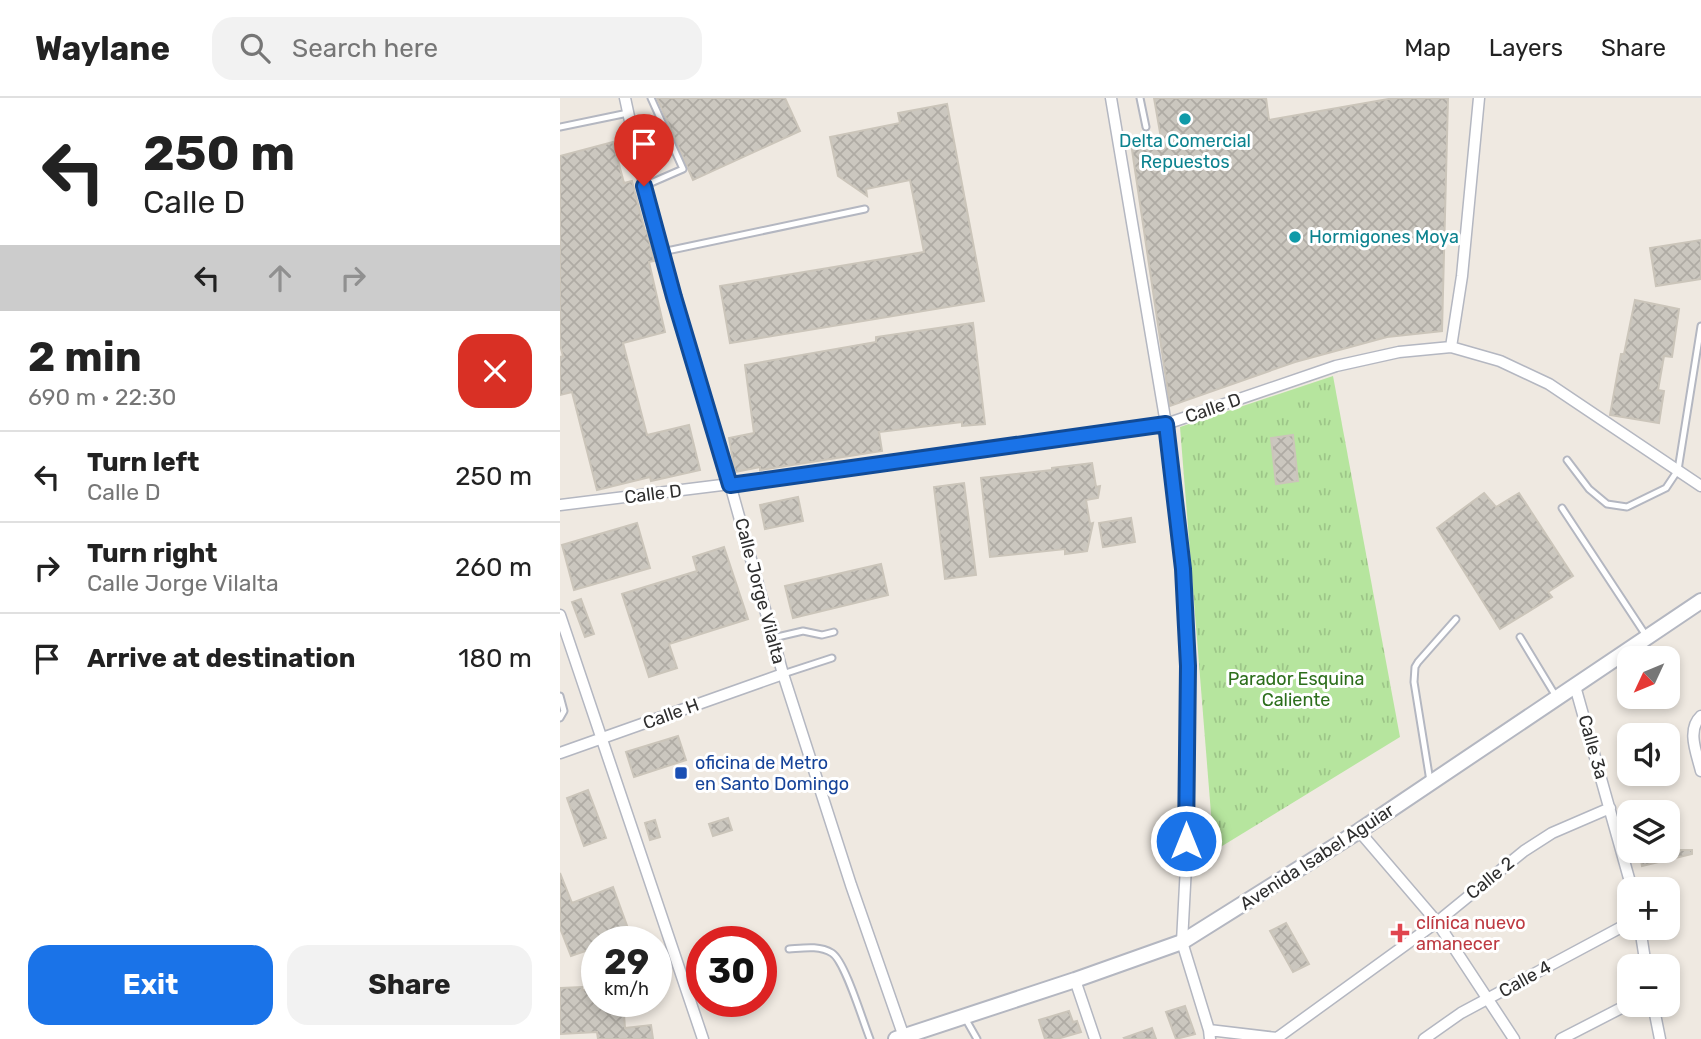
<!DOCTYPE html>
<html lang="en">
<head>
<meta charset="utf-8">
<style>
	body { margin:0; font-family:Rubik,sans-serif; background:#f2f2f2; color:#222; height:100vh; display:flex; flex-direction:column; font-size:26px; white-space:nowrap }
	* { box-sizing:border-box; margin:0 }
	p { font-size:23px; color:#767676 }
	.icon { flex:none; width:38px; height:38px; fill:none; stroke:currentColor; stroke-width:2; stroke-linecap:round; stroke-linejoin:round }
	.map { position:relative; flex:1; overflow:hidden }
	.drawer { display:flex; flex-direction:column; background:#fff; width:560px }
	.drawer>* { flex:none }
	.top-card { background:#fff; color:#222; overflow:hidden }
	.needle { width:46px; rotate:226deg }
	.buttons { position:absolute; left:1057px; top:548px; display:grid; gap:14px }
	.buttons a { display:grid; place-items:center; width:63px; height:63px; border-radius:14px; background:#fff; box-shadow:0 4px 10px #0003; font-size:35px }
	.speed { position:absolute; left:21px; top:828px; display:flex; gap:14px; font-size:35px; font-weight:700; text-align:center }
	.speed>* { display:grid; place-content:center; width:91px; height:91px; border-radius:50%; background:#fff; box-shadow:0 4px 10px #0003; line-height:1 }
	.speed small { font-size:18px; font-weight:400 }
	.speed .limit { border:10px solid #d22; background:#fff; color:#111 }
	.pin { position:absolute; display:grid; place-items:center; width:60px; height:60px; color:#fff; margin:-72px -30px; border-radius:50% 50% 50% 0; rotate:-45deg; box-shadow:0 0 7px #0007 }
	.pin .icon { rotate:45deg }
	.me { position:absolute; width:77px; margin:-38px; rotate:0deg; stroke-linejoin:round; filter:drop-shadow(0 0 5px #0008) }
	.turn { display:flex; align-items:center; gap:24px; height:147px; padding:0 28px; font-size:32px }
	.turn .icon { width:91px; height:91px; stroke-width:2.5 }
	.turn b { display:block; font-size:49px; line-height:60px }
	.lanes { display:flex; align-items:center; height:66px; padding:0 28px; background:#0003; justify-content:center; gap:35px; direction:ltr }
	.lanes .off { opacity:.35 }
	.round { display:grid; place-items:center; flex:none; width:74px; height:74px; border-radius:21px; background:#f2f2f2 }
	.overview { display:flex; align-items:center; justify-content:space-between; height:119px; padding:0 28px }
	h1 { font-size:42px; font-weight:700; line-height:52px }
	.action { display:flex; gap:14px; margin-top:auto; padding:14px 28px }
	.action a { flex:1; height:80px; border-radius:21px; background:#1a73e8; color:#fff; font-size:28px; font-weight:700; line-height:80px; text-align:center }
	.action a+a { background:#f2f2f2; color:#222 }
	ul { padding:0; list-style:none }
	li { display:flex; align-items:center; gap:21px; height:91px; padding:0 28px; border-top:2px solid #e0e0e0 }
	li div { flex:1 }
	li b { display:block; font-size:26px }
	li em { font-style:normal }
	header { display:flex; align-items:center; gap:42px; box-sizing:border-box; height:98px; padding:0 35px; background:#fff; border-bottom:2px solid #e0e0e0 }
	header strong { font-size:33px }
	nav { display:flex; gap:38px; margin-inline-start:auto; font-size:24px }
	.search { width:490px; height:63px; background:#f2f2f2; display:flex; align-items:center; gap:18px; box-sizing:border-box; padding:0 24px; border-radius:21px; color:#767676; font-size:26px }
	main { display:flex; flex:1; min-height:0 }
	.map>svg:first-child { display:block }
	.grass { fill:url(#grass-tufts) }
	.building { fill:url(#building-cross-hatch); stroke:#cbc5ba; stroke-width:2 }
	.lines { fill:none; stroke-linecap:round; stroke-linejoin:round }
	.service-casing { stroke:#b4b7c1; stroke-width:9 }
	.minor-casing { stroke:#b4b7c1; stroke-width:13 }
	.secondary-casing { stroke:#b4b7c1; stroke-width:18 }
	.service { stroke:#fff; stroke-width:5 }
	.minor { stroke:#fff; stroke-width:10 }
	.secondary { stroke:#fff; stroke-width:14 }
	.route-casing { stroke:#114b97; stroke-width:18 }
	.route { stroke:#1a73e8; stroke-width:12 }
	.culture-dot { fill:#0f9aa8; stroke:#fff; stroke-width:2.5 }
	.transit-dot { fill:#1a4fb4; stroke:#fff; stroke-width:2.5 }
	.health-dot { fill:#e0444e; stroke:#fff; stroke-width:2.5 }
	.labels { text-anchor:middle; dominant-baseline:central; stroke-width:6; stroke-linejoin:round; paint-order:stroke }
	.culture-label { font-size:18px; fill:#0d838f; stroke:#fff }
	.street-label { font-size:18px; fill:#2e2e2e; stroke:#fff }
	.park-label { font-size:18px; fill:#2c6e1b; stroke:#fff }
	.transit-label { font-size:18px; fill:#164399; stroke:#fff; text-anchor:start }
	.health-label { font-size:18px; fill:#be3a42; stroke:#fff; text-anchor:start }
</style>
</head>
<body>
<header>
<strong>Waylane</strong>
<div class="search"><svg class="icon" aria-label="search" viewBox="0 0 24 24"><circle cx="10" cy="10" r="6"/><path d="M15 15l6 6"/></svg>Search here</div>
<nav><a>Map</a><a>Layers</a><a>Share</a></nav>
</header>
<main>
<section class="drawer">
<div class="top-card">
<div class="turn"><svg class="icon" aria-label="left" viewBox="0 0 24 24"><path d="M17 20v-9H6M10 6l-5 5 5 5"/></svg><div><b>250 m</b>Calle D</div></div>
<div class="lanes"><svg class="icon" aria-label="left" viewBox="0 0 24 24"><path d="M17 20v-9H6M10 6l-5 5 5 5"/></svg><svg class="icon off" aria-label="ahead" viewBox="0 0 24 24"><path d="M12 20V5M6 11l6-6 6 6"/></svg><svg class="icon off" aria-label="right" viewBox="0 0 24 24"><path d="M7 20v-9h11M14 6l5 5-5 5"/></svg></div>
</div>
<div class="overview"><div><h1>2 min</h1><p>690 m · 22:30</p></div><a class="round" style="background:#d93025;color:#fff"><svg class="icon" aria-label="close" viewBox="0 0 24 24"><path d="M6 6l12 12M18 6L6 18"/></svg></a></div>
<ul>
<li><svg class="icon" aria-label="left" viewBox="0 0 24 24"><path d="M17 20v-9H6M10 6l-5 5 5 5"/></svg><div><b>Turn left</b><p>Calle D</p></div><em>250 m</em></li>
<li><svg class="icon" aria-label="right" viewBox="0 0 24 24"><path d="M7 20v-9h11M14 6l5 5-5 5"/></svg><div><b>Turn right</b><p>Calle Jorge Vilalta</p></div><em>260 m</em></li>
<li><svg class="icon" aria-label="arrive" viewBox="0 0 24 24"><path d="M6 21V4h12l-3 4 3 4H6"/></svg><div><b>Arrive at destination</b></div><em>180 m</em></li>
</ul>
<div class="action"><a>Exit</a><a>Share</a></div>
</section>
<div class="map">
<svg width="1141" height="941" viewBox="0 0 1141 941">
	<defs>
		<pattern id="grass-tufts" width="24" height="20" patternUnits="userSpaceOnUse" patternTransform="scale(1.75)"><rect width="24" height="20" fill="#b6e59e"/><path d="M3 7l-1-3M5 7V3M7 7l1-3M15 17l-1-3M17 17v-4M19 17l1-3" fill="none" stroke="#9dc588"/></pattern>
		<pattern id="building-cross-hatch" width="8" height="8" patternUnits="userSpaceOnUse" patternTransform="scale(1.75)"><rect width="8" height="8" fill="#cbc7bf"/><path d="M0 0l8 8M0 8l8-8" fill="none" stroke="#afaba4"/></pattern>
	</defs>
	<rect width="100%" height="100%" fill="#efe9e1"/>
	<path class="grass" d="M773,278L840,639L654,753L620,329Z"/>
	<path class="building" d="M97,0H225L240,33L133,82Z
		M594,0H706L709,22L834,0H888L882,233L827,239L735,264L610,308L571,45L601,40Z
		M387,6L424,203L170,245L160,188L364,154L350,82L306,91L307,98L278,78L270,39L340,25L338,15Z
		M53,44L64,85L72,83L85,133H87L94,163L89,164L105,234L63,245L87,337L129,327L140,372L91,383L90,379L37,392L12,294L0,297V259L3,258L0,247V58Z
		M1141,142V181L1096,188L1090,150Z
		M1075,202L1119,211L1112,259L1104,258L1098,292L1104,293L1099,325L1050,317L1061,256H1064Z
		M413,225L425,326L402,328V324L319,334L322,353L200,372V369L175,374L169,340L194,335L185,267L316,244V239Z
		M733,337L738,383L716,386L711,340Z
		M532,365L536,389L540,388L538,400L526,402L530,426L533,425L527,453L505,456V451L430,459L421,380L492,372V370Z
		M404,385L416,477L385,481L374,389Z
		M924,395L936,409L959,395L1013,478L988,494L992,499L940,531L877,430Z
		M238,399L243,423L205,431L200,407Z
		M571,420L575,444L543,449L539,425Z
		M77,425L90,470L14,492L2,447Z
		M164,449L188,521L109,546L117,570L89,579L62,496L137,473L133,459Z
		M321,466L328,497L233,520L225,488Z
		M21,501L34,536L25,539L12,504Z
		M118,638L126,662L74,679L66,654Z
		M28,692L46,740L24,748L7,700Z
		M168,720L172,732L153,738L149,726Z
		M95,722L100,739L90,742L85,725Z
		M1108,726H1111L1118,752H1132V756L1082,768L1079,752H1108Z
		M0,775L12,805L53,789L70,836L50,844H37V849L11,858L0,830Z
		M726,825L749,866L733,874L710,833Z
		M22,889V892L37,891V903H63L65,930L91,927L93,941H38L37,934L0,936V890Z
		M625,908L635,936L616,941L606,914Z
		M509,913L513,924L517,923L521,934L497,941H485L479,922Z
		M592,930L596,941H565L564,940Z"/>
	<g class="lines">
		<g class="service-casing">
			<path id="service" d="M580,0L586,29
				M0,29L68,15
				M84,88L123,71L91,0
				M102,154L305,111
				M1007,362L1029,391L1047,406L1067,409L1106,390L1118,372L1141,228
				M1002,410L1087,539
				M960,539L997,600
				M213,540L243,533L262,537L274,534
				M223,576L272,560
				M0,598L4,613L0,620
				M870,683L854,584L855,569L858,564L896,521
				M229,851C243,850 259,847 272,855C285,863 303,924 310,941
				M405,920L417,941"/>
		</g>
		<g class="minor-casing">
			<path id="minor" d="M65,0L84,88L114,199L170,386L223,576L291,787L344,939
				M551,0L606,326L623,471L628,567L626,768L622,844L649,932L650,941
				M891,249L902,178L919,0
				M0,407L170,386L606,326L776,268L839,254L891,249L940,263L989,286L1141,388
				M0,517L143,941
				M1015,588L1072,791
				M1141,618C1126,632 1137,656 1141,673
				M0,655L223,576
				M799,733L877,824L954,941
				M1080,830L1086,868
				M515,882L535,941
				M1093,906L1100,941
				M649,932L717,940
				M717,940L877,824L964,753L992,735L1050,710
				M864,941L901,915L1069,825
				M1001,941L1069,906"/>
		</g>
		<g class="secondary-casing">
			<path id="secondary" d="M336,941L515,882L622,844L799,733L1141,503"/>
		</g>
		<use href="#service" class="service"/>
		<use href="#minor" class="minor"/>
		<use href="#secondary" class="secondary"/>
	</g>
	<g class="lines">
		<g class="route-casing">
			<path id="route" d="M84,88L114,199L170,387L606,326L623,471L628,568L626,743"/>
		</g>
		<use href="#route" class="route"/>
	</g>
	<g class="culture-dot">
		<circle cx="625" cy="21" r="7"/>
		<circle cx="735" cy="139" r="7"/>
	</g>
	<rect class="transit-dot" x="114" y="668" width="14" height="14" rx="3.5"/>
	<path class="health-dot" d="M836.5 824.5h7v7h7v7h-7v7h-7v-7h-7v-7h7z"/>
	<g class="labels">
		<g class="culture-label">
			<text x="625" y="43">Delta Comercial<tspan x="625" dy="21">Repuestos</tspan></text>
			<text x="749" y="139" text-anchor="start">Hormigones Moya</text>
		</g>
		<g class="street-label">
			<text transform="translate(653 310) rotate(-19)">Calle D</text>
			<text transform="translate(93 396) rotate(-7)">Calle D</text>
			<text transform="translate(200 493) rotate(75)">Calle Jorge Vilalta</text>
			<text transform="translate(111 616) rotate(-20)">Calle H</text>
			<text transform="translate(1033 649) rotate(74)">Calle 3a</text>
			<text transform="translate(757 759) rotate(-33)">Avenida Isabel Aguiar</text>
			<text transform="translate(930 780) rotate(-39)">Calle 2</text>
			<text transform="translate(965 881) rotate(-29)">Calle 4</text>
		</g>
		<g class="park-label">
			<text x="736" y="581">Parador Esquina<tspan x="736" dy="21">Caliente</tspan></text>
		</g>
		<g class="transit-label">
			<text x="135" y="665">oficina de Metro<tspan x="135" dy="21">en Santo Domingo</tspan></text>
		</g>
		<g class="health-label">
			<text x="856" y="825">clínica nuevo<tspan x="856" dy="21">amanecer</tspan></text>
		</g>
	</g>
</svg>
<div class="buttons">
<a><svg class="needle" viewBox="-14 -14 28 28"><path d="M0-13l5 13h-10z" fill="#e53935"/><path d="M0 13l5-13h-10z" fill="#767676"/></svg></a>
<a><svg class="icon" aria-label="sound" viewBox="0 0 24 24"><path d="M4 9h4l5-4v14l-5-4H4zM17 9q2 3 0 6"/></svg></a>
<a><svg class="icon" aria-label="layers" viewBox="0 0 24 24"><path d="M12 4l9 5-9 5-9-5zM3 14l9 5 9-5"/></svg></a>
<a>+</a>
<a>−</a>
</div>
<div class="speed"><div>29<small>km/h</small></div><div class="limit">30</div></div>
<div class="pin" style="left:84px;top:88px;background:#d93025"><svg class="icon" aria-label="arrive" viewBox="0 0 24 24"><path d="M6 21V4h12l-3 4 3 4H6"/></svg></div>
<svg class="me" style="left:626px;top:743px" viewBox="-20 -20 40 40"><circle r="17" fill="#1a73e8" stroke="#fff" stroke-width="3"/><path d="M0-11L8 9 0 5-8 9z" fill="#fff"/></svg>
</div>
</main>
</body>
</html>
